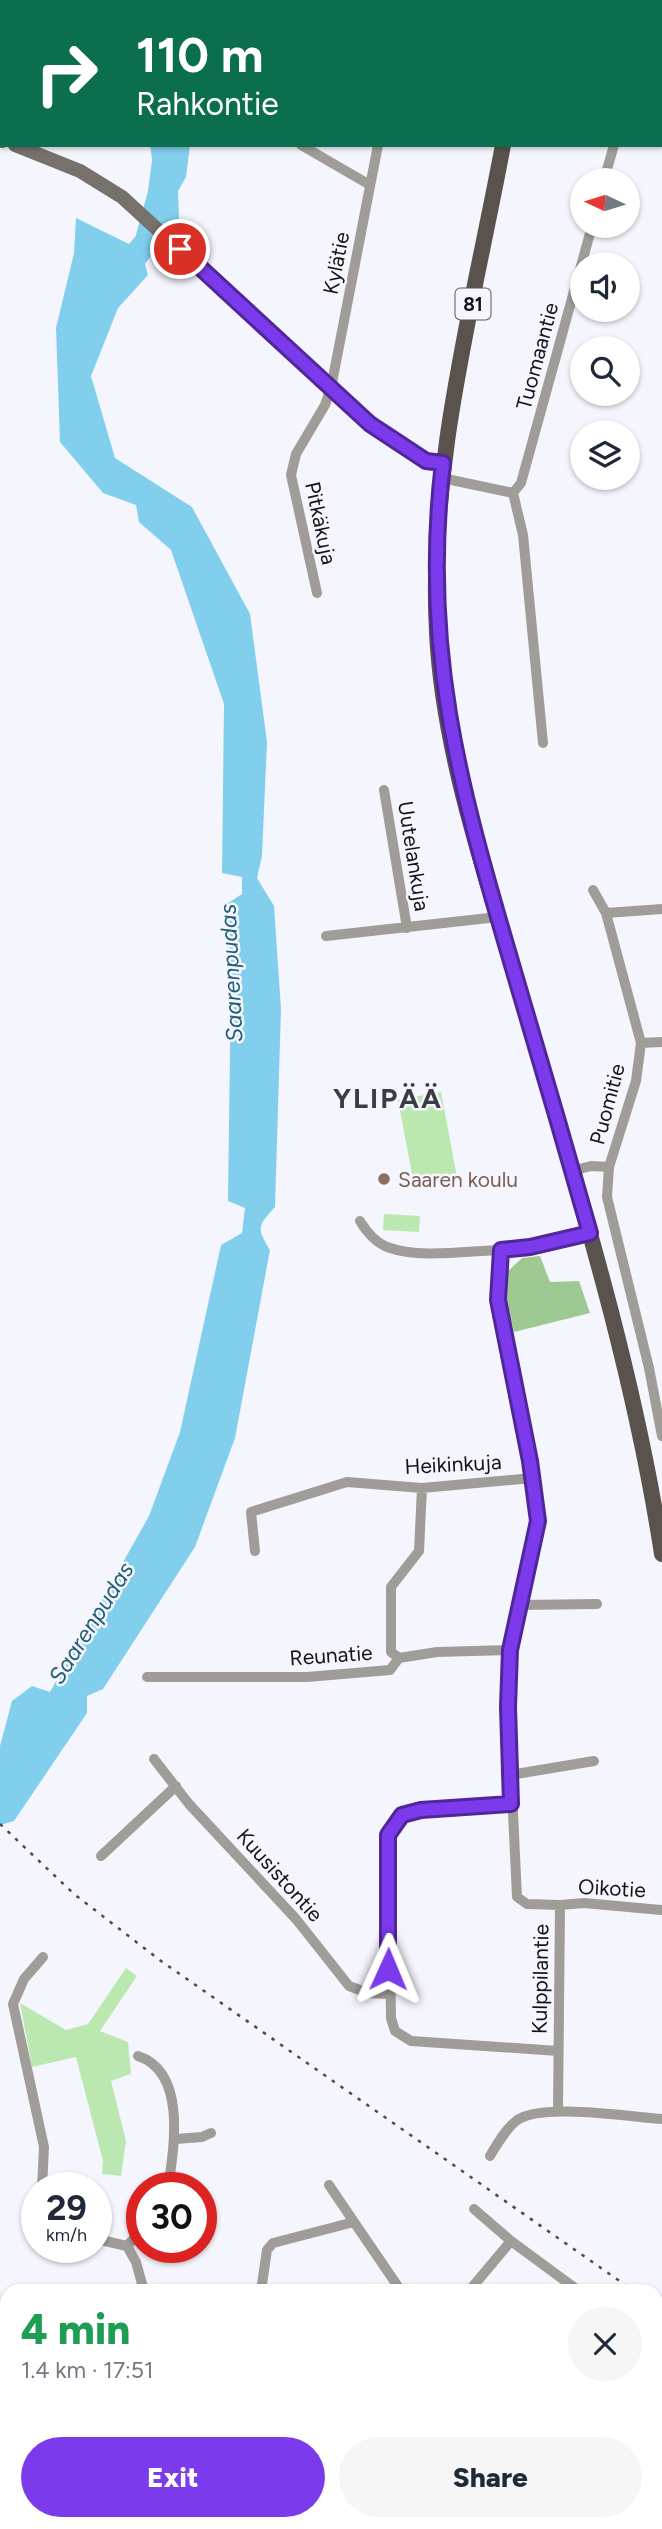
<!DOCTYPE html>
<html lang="en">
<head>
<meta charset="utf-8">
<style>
	body { margin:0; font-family:Figtree,sans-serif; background:#f6f6f7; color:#1f2937; height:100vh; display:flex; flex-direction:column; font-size:26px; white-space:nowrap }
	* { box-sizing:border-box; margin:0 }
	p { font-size:23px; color:#747a83 }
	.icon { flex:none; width:38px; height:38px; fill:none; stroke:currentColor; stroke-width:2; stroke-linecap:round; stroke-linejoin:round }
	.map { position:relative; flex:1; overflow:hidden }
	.side { position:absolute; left:0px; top:2284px; width:663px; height:247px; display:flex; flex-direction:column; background:#fff; border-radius:21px 21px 0 0; box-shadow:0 2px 5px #0004 }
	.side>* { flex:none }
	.hud { position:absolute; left:0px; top:0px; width:663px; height:147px; box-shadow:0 2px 5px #0004; background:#0b6e4f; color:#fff; overflow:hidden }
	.needle { width:46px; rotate:274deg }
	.fabs { position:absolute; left:570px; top:168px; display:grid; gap:14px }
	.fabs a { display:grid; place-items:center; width:70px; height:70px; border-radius:50%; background:#fff; box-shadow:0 2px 5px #0004; font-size:35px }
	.speed { position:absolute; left:21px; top:2172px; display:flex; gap:14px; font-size:35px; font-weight:700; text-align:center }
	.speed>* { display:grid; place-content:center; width:91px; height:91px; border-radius:50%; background:#fff; box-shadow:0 2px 5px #0004; line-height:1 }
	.speed small { font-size:18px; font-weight:400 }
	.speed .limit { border:10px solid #d22; background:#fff; color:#111 }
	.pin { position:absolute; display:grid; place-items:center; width:60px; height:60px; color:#fff; margin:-30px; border:4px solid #fff; border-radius:50%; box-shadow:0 2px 7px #0007 }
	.me { position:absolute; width:77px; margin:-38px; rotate:1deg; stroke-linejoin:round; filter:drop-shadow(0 0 5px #0008) }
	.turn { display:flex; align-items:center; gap:24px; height:147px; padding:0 21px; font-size:32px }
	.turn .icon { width:91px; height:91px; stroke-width:2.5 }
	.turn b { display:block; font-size:49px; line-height:60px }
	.round { display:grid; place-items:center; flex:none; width:74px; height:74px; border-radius:37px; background:#f6f6f7 }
	.head { display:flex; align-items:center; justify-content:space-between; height:119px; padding:0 21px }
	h1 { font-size:42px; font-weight:800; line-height:52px; color:#1e9e55 }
	.button { display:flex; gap:14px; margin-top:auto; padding:14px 21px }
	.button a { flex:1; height:80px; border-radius:42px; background:#7c3aed; color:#fff; font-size:28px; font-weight:800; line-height:80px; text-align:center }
	.button a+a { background:#f6f6f7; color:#1f2937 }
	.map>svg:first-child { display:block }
	.green { fill:#bbe8b0 }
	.forest { fill:#9ec993 }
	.water { fill:#81ceed }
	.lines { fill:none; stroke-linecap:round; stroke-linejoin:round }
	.river { stroke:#81ceed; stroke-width:18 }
	.minor { stroke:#a09c98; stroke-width:10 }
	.secondary { stroke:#77716c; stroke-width:14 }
	.primary { stroke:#5a534d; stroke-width:16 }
	.rail { stroke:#4b4b50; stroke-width:2.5; stroke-dasharray:3.5 7; stroke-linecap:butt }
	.route-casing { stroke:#51269a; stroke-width:18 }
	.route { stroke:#7c3aed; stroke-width:12 }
	.education-dot { fill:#8d6e63; stroke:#f5f6fd; stroke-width:2.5 }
	.labels { text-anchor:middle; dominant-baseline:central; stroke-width:5; stroke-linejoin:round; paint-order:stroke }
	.shield { fill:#f5f6fd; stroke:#58585d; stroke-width:2 }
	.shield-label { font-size:19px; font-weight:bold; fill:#141418 }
	.street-label { font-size:21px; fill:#141418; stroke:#f5f6fd }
	.education-label { font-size:21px; fill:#785e54; stroke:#f5f6fd; text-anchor:start }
	.water-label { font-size:23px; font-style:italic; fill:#225e74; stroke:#f5f6fd }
	.district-label { font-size:28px; font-weight:bold; letter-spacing:2px; fill:#3b3c45; stroke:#f5f6fd }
</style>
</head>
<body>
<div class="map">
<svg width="662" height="2529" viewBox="0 0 662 2529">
	<rect width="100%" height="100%" fill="#f5f6fd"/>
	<path class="green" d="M441,1092L457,1177L414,1185L398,1100Z
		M384,1214L420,1216L419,1232L383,1230Z
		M126,1968L137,1976L100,2031L128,2042L131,2074L111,2081L126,2141L121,2176L102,2174L103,2161L76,2057L32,2067L20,2003L66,2030L88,2024Z
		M369,2524H497V2529H369Z"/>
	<path class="forest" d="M540,1256L550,1282L579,1281L590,1313L514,1332L507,1302L508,1271L522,1258Z"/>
	<path class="water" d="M150,145H190L186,177L178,191L179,219L145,264L148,275L118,308L91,376L115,458L192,507L250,614L267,742L262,856L257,878L274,906L281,1009L275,1207C258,1226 256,1227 270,1250L235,1438L195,1547L103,1689L87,1696V1713L14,1821L0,1825V1746L12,1701L32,1686L50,1692L149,1516L180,1432L221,1245L242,1233L245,1208L228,1201L231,974L225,905L242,894V877L222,873L224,704L171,550L139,522L136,505L103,493L60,442L56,328L74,253L76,218L129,244L159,209Z"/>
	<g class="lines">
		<path class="river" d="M145,236L157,192L163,145"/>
		<path class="minor" d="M297,2L298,0
			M410,2V0
			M652,2L653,0
			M0,96V117
			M301,145L370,185
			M604,180L614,145
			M442,478L513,493L523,535L543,743
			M513,493L521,483L592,226
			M317,593L291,475L296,454L325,405L331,388L378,145
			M384,790L407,928
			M593,890L606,913L641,1043L636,1081L609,1167L607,1197L649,1368L662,1436
			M606,913L662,909
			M326,936L498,917
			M641,1043L662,1042
			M572,1171L591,1166L609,1167
			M360,1221C366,1231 375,1242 387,1247C420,1259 466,1251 501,1250
			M255,1551L251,1512L347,1482L422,1488L533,1478
			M521,1605L597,1604
			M399,1658L391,1652V1587L419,1551L422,1488
			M147,1677H307L390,1670L399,1658L437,1652L510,1650
			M154,1759L189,1804L296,1919L349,1986L368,1993L389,1994
			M510,1775L594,1761
			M511,1804L402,1815L388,1835L391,2018L395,2031L411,2041L558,2051
			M101,1856L176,1786
			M560,1905L584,1903L661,1910
			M138,2056C187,2072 174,2148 168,2188
			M558,2111L560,1905L527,1904L517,1897L508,1707L510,1650L538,1521L527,1444L498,1300L501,1250L530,1247L590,1233
			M176,2139L202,2137L211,2133
			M490,2156C497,2144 505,2130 516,2121C539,2102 631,2117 662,2119
			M329,2185L354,2222
			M42,2188L44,2147L13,2004L24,1979L43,1957
			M96,2239L127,2246L136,2262L144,2291
			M511,2241L579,2291
			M127,2246L142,2230
			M261,2291L267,2250L273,2243L354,2222L401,2291
			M469,2291L511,2241L474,2209
			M656,2347L662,2351
			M0,2464L7,2463
			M609,2524L662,2527
			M325,2529L328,2524"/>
		<path class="secondary" d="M0,140L2,141
			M15,145L80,171L122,197L370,424L426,461L443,463"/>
		<path class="primary" d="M528,2L529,0
			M503,145C473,306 428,468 437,633C443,751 483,866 516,978C571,1169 632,1358 662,1554"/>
		<path class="rail" d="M0,1824L74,1894L161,1961L634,2291
			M656,2306L662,2310"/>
	</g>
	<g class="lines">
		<g class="route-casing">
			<path id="route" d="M180,249L370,424L426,461L443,463C421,647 459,785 510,958C537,1050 564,1141 590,1233L530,1247L501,1250L498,1300L530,1461L538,1521L510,1650L508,1707L511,1804L421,1810L402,1815L388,1835V1969"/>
		</g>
		<use href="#route" class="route"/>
	</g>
	<circle class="education-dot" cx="384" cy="1179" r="7"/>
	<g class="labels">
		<rect class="shield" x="455.5" y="288.5" width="35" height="31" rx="5"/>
		<g class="shield-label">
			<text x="473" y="304">81</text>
		</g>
		<g class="street-label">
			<text transform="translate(336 263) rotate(-79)">Kylätie</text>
			<text transform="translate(537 356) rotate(-75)">Tuomaantie</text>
			<text transform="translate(321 523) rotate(78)">Pitkäkuja</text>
			<text transform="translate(414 856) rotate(81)">Uutelankuja</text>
			<text transform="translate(607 1104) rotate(-75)">Puomitie</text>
			<text transform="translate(453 1464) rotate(-3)">Heikinkuja</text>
			<text transform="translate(331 1655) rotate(-4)">Reunatie</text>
			<text transform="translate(280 1875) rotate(48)">Kuusistontie</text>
			<text transform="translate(612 1888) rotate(3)">Oikotie</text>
			<text transform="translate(540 1979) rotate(-89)">Kulppilantie</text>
		</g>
		<g class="education-label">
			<text x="398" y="1179">Saaren koulu</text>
		</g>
		<g class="water-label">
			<text transform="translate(231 973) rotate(-93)">Saarenpudas</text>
			<text transform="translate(91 1623) rotate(-58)">Saarenpudas</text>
		</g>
		<g class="district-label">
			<text x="388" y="1098">YLIPÄÄ</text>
		</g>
	</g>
</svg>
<div class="fabs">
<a><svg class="needle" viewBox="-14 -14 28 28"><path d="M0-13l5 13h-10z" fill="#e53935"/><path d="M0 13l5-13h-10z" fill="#747a83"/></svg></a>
<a><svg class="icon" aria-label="sound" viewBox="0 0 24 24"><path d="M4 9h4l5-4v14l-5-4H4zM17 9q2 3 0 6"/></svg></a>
<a><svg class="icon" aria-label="search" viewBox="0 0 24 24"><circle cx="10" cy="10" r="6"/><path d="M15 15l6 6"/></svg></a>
<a><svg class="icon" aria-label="layers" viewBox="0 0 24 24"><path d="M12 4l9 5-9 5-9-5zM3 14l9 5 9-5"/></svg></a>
</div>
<div class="speed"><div>29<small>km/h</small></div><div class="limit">30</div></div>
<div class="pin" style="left:180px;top:249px;background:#d93025"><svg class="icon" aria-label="arrive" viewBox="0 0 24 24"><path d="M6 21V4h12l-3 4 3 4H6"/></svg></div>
<svg class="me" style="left:388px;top:1969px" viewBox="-20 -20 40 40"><path d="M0-17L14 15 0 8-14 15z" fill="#7c3aed" stroke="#fff" stroke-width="4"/></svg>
<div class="hud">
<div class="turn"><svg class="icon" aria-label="right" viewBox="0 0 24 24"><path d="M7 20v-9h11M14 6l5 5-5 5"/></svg><div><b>110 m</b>Rahkontie</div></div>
</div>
<section class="side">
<div class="head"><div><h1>4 min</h1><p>1.4 km · 17:51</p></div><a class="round"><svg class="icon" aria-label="close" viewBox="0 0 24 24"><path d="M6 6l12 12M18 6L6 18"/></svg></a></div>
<div class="button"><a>Exit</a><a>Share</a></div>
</section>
</div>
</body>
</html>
